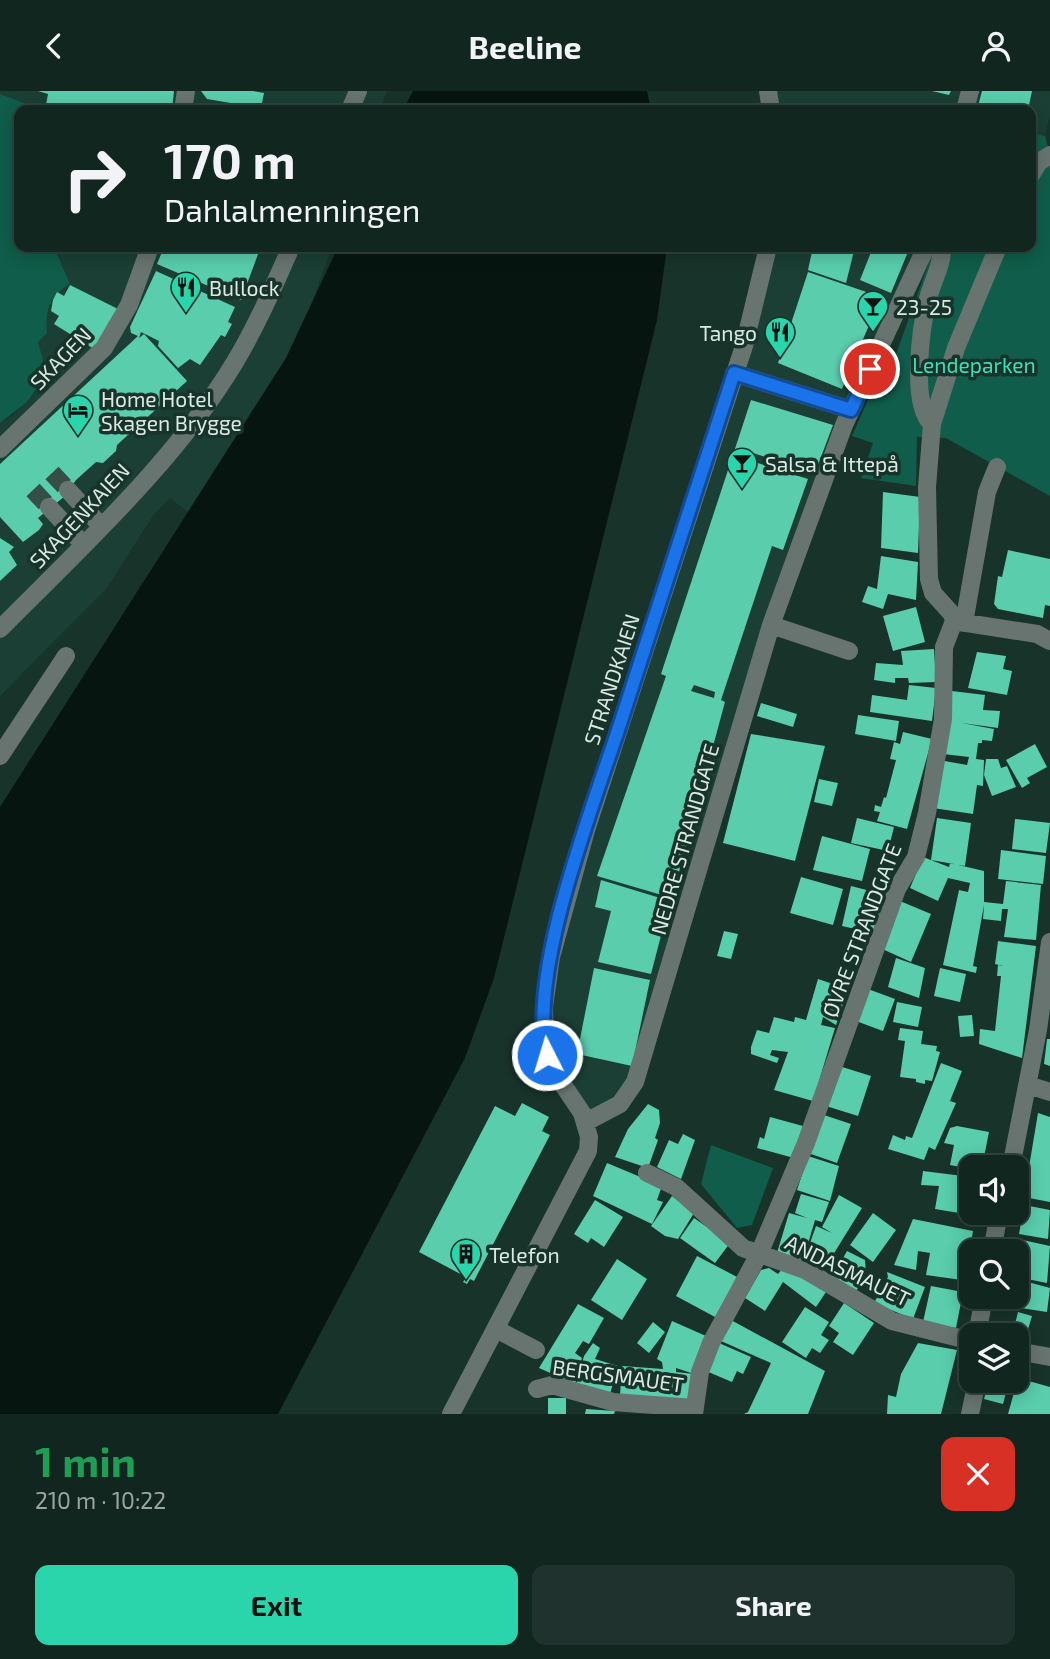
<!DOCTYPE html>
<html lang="en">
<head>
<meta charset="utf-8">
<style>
	body { margin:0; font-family:"Exo 2",sans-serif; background:#1f322d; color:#f1f3f6; height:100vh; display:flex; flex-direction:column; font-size:26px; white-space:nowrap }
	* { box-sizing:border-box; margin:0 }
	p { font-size:23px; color:#9ca5a5 }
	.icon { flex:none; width:38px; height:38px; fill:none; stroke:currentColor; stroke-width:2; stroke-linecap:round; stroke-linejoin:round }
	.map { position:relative; height:1323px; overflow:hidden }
	.drawer { display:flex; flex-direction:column; background:#122620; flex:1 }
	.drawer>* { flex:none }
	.guide { position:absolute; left:14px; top:14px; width:1022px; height:147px; border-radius:14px; box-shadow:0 4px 18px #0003,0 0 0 2px #31433e; background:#122620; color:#f1f3f6; overflow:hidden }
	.buttons { position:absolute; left:959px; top:1064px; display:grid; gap:14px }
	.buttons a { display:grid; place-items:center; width:70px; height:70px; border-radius:14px; background:#122620; box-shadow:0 4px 18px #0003,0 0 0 2px #31433e; font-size:35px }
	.pin { position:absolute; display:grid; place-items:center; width:60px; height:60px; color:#fff; margin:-30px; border:4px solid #fff; border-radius:50%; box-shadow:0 2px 7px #0007 }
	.me { position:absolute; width:77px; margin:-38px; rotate:355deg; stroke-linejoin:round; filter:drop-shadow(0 0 5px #0008) }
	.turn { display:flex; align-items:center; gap:24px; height:147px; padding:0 35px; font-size:32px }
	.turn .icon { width:91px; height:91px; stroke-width:2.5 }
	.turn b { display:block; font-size:49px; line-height:60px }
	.round { display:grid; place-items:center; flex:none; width:74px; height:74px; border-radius:14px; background:#1f322d }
	.head { display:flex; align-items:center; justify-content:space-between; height:119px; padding:0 35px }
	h1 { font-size:42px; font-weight:700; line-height:52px; color:#1e9e55 }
	.action { display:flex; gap:14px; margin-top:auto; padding:14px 35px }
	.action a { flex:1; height:80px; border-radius:14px; background:#2ad5ac; color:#111; font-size:28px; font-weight:700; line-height:80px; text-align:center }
	.action a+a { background:#1f322d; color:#f1f3f6 }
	header { display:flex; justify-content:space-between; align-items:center; height:91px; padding:0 35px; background:#122620; font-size:32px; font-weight:700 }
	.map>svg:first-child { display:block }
	.built { fill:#1b3f35 }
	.green { fill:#0f5d4a }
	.water { fill:#071511 }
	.building { fill:#59cdac; fill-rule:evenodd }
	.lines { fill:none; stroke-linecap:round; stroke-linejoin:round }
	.minor-tunnel { stroke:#354e46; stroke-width:18; stroke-dasharray:18 9; stroke-linecap:butt }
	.minor { stroke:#687470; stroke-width:18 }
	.route-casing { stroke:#114b97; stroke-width:18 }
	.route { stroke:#1a73e8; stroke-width:12 }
	.labels { text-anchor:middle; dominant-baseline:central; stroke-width:7; stroke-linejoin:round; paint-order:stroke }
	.poi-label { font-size:21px; fill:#d9e9e3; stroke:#18332a; text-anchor:start }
	.street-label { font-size:21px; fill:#d9e9e3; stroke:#18332a }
	.park-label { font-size:21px; fill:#3ae1b8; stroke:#18332a }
</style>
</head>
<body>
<header><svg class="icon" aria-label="back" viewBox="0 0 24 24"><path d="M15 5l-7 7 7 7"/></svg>Beeline<svg class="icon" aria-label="person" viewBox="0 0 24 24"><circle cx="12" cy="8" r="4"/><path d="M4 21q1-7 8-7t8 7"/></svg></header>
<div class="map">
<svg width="1050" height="1323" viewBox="0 0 1050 1323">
	<rect width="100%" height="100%" fill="#18332a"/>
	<path class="built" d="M0,0H387L380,19H23V12L0,3Z
		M768,0H1050V24L1045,45L1031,42V19H771Z
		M54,156H332L313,209L286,267L188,421L170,407L152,426L107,497L0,605V332L14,323L38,299L37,250L47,242L45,219L57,201L70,193Z
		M768,156H926L810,426L635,991L586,1031L554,980L546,897Z"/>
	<path class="green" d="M0,3L24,12L23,19H19V156H54L70,193C49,205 45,219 47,242L38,251L47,284L27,311L0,332Z
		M1031,42L1045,45L1050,64V405L946,347L917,346L916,395L861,387L873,352L852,345L868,309L890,280L933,160L943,156H1031Z
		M711,1054L773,1077L752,1134L737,1137L701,1093Z"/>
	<path class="water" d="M413,0H647L651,19H403Z
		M338,156H667L657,229L494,887L465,967L278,1323H0V716L286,267Z"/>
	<path class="building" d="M38,0H174L172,19H45L48,3Z
		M201,0H253L264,2L261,17L207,8Z
		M932,0H951L949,4Z
		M982,0H1032L1028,19H977Z
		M164,156H265L263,159L260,158L241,209L157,173Z
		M813,156H855L846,192L808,179Z
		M873,156H910L891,202L860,189Z
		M156,180L235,216L228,231L232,233L225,246L221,244L200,274L190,268L178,277L158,255L159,250L141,241L139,247L144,243L187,290L117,354L116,360L103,372L96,371L76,389L65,405L38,427L43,433L39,439L23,451L0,426V373L138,245L131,242L130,236Z
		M808,181L881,206L842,298L778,272Z
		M70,194L118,218L94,258L54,233L59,225L51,220L53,209L57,201L64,205Z
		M751,309L833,334L815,382L753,362L751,370L808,388L783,459L772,455L721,609L725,611L672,807L597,785L666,585L661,583ZM694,594L715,601L714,607L691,600Z
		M883,401L920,406L918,462L881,457Z
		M0,447L14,456L9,461L17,474L0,490Z
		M1008,459L1050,468V515L1045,514L1043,527L998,518L994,513L998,485L1002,486Z
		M881,465L918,471L916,509L888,503L883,518L862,511L868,495L877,498Z
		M916,516L925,551L893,560L883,525Z
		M934,558L936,591L909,592L908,587H895V592L874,589L876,572L903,574L901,560Z
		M977,561L1006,565L1003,578L1012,580L1007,604L968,597Z
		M909,594L936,597L932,630L870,621L872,604L907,609Z
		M952,600L985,604L983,619L1000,620L998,637L962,632L994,638L992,650L982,649V652H978L976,668L984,669L983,695L977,694L973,723L933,717L939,669L967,674L969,666L943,663Z
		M761,612L797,623L793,636L757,625Z
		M858,624L899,630L896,650L855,643Z
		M903,641L932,648L907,738L877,730L880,721L874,720L875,714L881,716L884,706L886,707L896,669L890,668L894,651L900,653Z
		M751,643L825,655L795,770L723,752Z
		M1035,653L1047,676L1027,687L1030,692L1022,697L1006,669Z
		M986,668H998L1001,677L1007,675L1016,696L992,705L984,684Z
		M819,688L838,692L832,715L814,711Z
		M857,727L894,736L888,760L851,752Z
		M937,727L971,732L965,775L931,769Z
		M1015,728L1050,732L1046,762L1012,758Z
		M822,745L870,758L862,790L813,779Z
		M1001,759L1046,765L1043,793L998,788Z
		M923,766L949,776L950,772L984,780V811L1003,813L1006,790L1041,794L1036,849L1004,846L1008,818H1002L1001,830L983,828L984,814L973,875L977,876L976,882L943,874L959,799L968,801L970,792L948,787L938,810L910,797Z
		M801,786L843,798L833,834L790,822Z
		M601,789L670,810L651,883L598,871L611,820L595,816Z
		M851,795L886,804L873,842L842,835Z
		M900,810L931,823L911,871L880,857Z
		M724,840L738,843L731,868L717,865Z
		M998,850L1036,855L1022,967L979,953L980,938L995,940L1001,885H997L998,874L1003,875L995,873Z
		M896,867L925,877L919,907L888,896Z
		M594,877L650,889L632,975L577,963Z
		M940,877L966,883L960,911L934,905Z
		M818,888L848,898L836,934L823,926L821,934L835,937L813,1010L774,999L788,961L772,959L770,964L779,967L777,972L751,963V956L757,939L769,942L774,926L794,931L795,926L806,929Z
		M868,898L895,908L883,940L856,930Z
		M897,911L922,916L918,936L893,931Z
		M972,924L974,945L960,946L958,925Z
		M900,937L923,940L921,953L937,955L936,960L940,961L932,990L925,989V993L916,991V988L900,986L905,950L898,949Z
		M1047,948H1050V975L1044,973Z
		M941,972L962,980L950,1010L956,1012L935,1059L929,1056L924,1069L888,1058L893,1044L905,1049L906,1045L912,1047Z
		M839,975L871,985L858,1025L826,1015Z
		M522,1012L549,1026L542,1040L550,1044L474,1190L470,1188L467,1193L463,1191L466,1186L419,1161L495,1015L515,1025Z
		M648,1013L659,1019L660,1032L655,1047L658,1049L648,1077L615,1066L628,1038Z
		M1038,1022L1050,1026V1111L1024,1106Z
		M821,1023L851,1033L837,1072L808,1062Z
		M770,1026L803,1035L794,1067L757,1057L760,1046L764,1048Z
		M957,1035L989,1041L982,1076L971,1078L950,1074L954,1054L944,1052L950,1037Z
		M683,1043L695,1049L681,1088L657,1076L669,1049L678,1053Z
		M808,1065L839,1075L830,1110L797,1099Z
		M607,1072L662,1095L657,1109L663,1111L652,1133L593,1105Z
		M923,1080L971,1086V1124L935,1118L939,1095L921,1094Z
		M801,1103L829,1111L822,1131L815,1129L803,1170L777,1162L789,1122L807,1127L795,1122Z
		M839,1104L862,1117L823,1180L804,1172L812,1156L809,1155L816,1135L832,1142L822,1136Z
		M672,1105L694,1122L678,1148L665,1145L651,1135Z
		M595,1109L623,1126L604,1156L591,1147L588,1152L574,1143Z
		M1024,1114L1050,1119L1048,1148L1019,1143Z
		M873,1122L896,1139L873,1171L850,1154Z
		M694,1127L730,1152L715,1172L680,1147Z
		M913,1128L973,1140L964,1192L962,1189L926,1184L930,1162L918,1160L916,1179L894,1174Z
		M1018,1148L1050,1155L1047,1192L1017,1186Z
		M847,1160L865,1169L866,1183L855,1202L831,1188Z
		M697,1165L739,1187L715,1226L676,1205Z
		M617,1168L647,1188L622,1229L591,1209Z
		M784,1176L828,1198L816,1216L783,1191L765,1220L745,1207L761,1179L769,1177L778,1183Z
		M887,1181L925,1196L913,1228L874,1212L888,1186Z
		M1017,1188L1050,1197L1047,1221L1008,1215L1010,1206H1017Z
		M931,1195L963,1201L956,1237L923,1231Z
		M844,1212L874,1232L853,1264L833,1251L839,1242L829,1235Z
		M578,1213L604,1227L589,1253L583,1250L575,1262L582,1267L575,1293L539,1277Z
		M805,1216L829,1231L821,1244L829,1249L820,1262L812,1257L806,1267L782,1251Z
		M1018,1221L1032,1225L1026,1245L1013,1241Z
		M731,1229L825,1280L808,1323H744L748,1321L771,1272L721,1250Z
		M672,1230L706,1245L691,1282L676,1277V1281L694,1283L691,1309L620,1304L622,1275L663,1278L662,1271L657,1268Z
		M653,1231L665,1241L649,1262L637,1252Z
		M593,1252L600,1257L595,1268L618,1275L610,1303L576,1294L584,1265Z
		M719,1252L751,1266L743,1283L737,1280L732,1291L706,1280Z
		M918,1252L957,1259L941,1323H887L888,1304L896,1306L901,1283Z
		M1018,1287L1050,1296V1323H1008Z
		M989,1290H1009L1003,1313L984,1308Z
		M548,1307H566V1323H548Z
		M586,1318L615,1320L614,1323H585Z"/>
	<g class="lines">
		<path class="minor-tunnel" d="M52,382L68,399
			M33,399L49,416"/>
		<path class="minor" d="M768,0L771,19
			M183,19L186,0
			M350,19L358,0
			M965,19L970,0
			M1031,84L1039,71L1050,64
			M734,282L851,319
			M932,333C910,314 921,235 928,208C932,191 943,173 942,156
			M0,358L104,257L129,214L150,156
			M68,399L101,435
			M49,416L83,453
			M954,530L1037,543L1050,550
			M964,532L987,401L997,376
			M771,534L849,560
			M0,538C82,455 174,372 235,271C257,234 274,195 291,156
			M0,665L66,565
			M1028,994L1050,1001
			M586,1031L620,1013L635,991L771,534L844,334L926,156
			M1011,1076L1038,939L1050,851
			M647,1082L676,1096L743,1157L805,1179L892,1230L971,1250
			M992,1160L999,1122
			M496,1238L536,1259
			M977,1244L984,1206
			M1017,1260L1050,1266
			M537,1298L552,1294L613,1311L694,1317
			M451,1323L588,1060L589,1046L582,1022L549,973L545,956L544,916L551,866L586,739L744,255L768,156
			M694,1323L700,1281L711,1252L759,1163L806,1052L897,798L916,766L927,722L943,628L944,556L954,530L952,523L933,502L929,488L927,396L932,333L956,257L998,156
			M970,1323L977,1290"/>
	</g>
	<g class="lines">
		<g class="route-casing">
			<path id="route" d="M547,964C527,881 594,713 621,630C658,514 696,398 734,282L851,319L870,278"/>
		</g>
		<use href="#route" class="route"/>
	</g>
	<defs>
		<g id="restaurant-pin" transform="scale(1.575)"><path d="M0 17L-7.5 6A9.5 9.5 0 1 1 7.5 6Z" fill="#2ad5ac" stroke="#18332a"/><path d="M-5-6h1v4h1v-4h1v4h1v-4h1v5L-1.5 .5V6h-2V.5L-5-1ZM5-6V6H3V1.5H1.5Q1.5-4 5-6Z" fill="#111"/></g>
		<g id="bar-pin" transform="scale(1.575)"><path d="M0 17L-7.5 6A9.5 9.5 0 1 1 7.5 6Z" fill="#2ad5ac" stroke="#18332a"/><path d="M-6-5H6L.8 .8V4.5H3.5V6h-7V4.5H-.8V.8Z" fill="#111"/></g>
		<g id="hotel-pin" transform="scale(1.575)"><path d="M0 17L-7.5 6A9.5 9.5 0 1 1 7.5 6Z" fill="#2ad5ac" stroke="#18332a"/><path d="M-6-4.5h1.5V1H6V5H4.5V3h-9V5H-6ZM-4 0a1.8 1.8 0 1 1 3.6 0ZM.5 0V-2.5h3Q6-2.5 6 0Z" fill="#111"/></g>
		<g id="building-pin" transform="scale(1.575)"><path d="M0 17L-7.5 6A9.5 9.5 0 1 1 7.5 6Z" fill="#2ad5ac" stroke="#18332a"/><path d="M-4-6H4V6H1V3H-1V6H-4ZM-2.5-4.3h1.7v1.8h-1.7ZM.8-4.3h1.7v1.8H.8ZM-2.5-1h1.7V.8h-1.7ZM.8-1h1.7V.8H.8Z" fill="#111"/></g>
	</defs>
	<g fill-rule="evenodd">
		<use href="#restaurant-pin" x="186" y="196"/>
		<use href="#bar-pin" x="873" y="215"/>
		<use href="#restaurant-pin" x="780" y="241"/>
		<use href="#hotel-pin" x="78" y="319"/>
		<use href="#bar-pin" x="742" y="372"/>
		<use href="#building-pin" x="466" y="1163"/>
	</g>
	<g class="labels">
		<g class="poi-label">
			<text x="209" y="196">Bullock</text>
			<text x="896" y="215">23-25</text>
			<text x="757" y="241" text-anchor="end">Tango</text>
			<text x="101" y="307">Home Hotel<tspan x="101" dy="24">Skagen Brygge</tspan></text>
			<text x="765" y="372">Salsa &amp; Ittepå</text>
			<text x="489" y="1163">Telefon</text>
		</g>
		<g class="street-label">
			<text transform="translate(60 267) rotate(-46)">SKAGEN</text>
			<text transform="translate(79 424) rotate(-47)">SKAGENKAIEN</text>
			<text transform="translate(611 588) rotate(-72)">STRANDKAIEN</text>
			<text transform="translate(684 748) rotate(-74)">NEDRE STRANDGATE</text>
			<text transform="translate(861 839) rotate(-69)">ØVRE STRANDGATE</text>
			<text transform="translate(848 1179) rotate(26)">ANDASMAUET</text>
			<text transform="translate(618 1284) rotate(8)">BERGSMAUET</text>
		</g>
		<g class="park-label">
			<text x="974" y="273">Lendeparken</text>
		</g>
	</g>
</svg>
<div class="buttons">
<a><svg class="icon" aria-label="sound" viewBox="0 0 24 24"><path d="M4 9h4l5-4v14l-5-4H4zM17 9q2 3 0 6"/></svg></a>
<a><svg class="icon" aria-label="search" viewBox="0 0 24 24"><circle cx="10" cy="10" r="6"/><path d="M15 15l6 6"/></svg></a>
<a><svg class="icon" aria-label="layers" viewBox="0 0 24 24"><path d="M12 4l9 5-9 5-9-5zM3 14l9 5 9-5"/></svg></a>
</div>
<div class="pin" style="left:870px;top:278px;background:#d93025"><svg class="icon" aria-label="arrive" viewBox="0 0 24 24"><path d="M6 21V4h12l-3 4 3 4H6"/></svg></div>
<svg class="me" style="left:547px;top:964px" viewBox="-20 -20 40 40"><circle r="17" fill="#1a73e8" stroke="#fff" stroke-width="3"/><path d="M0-11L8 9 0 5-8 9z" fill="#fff"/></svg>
<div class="guide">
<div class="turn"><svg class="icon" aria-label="right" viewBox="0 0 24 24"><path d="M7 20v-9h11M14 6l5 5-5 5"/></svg><div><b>170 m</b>Dahlalmenningen</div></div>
</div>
</div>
<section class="drawer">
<div class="head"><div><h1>1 min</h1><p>210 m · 10:22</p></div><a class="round" style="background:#d93025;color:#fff"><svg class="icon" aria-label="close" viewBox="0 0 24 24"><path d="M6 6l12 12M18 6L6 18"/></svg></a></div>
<div class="action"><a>Exit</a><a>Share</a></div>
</section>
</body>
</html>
